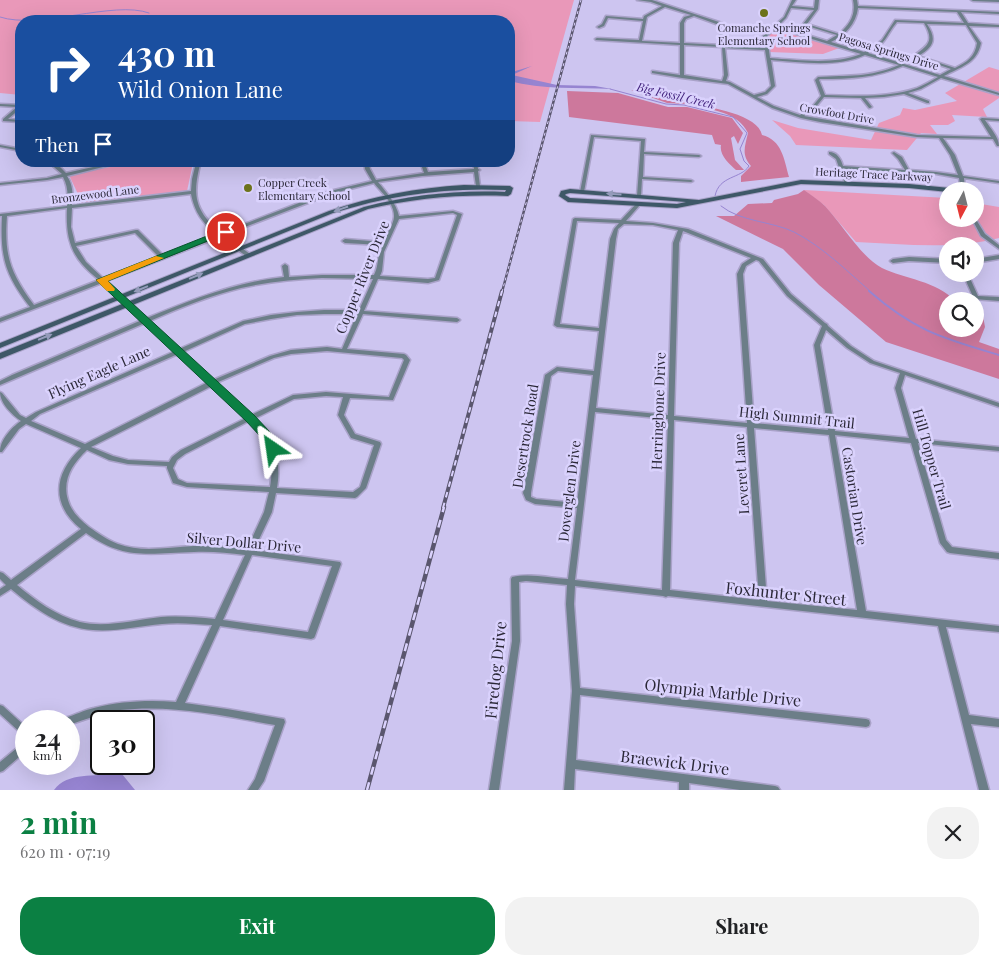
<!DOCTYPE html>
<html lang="en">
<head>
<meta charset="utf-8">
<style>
	body { margin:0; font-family:"Playfair Display",serif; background:#f2f2f2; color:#202124; height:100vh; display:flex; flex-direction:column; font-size:19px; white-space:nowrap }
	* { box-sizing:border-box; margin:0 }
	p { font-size:16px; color:#757577 }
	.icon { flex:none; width:28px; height:28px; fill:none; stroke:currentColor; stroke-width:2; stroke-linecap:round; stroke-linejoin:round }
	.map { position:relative; height:790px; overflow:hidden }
	.drawer { display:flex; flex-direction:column; background:#fff; flex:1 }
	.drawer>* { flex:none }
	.banner { position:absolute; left:15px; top:15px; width:500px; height:152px; border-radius:20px; box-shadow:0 5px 20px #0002; background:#1a4fa0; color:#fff; overflow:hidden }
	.needle { width:32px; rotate:187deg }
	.tools { position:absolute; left:939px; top:182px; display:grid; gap:10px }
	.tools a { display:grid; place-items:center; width:45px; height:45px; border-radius:50%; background:#fff; box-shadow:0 5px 20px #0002; font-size:25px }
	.speed { position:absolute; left:15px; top:710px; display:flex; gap:10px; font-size:25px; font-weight:700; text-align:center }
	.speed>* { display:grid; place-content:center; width:65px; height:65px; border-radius:50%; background:#fff; box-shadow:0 5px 20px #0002; line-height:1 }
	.speed small { font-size:12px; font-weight:400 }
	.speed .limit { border:2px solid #111; border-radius:8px; background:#fff; color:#111 }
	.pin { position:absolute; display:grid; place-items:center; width:42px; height:42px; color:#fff; margin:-21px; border:2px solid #fff; border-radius:50%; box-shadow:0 1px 5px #0007 }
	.me { position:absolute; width:55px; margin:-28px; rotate:328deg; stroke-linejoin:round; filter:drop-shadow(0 0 4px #0008) }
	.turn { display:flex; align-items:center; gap:18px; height:105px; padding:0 20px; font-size:22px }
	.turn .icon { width:65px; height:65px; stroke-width:2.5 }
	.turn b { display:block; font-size:35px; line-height:42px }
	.then { display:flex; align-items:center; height:48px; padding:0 20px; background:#0003; gap:10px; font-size:19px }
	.round { display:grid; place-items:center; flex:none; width:52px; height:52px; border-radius:20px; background:#f2f2f2 }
	.summary { display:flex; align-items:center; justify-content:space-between; height:85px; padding:0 20px }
	h1 { font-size:30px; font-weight:700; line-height:38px; color:#0b8043 }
	.cta { display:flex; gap:10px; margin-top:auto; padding:10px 20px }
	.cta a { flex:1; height:58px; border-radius:20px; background:#0b8043; color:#fff; font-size:20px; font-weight:700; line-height:58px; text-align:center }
	.cta a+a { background:#f2f2f2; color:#202124 }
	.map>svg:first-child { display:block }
	.green { fill:#e998b9 }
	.forest { fill:#cd789c }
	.water { fill:#9684d1 }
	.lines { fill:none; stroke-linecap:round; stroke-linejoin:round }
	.stream-far1 { stroke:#9684d1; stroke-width:1 }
	.stream { stroke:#9684d1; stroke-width:2 }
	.street-casing { stroke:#a9a2c8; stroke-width:3 }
	.secondary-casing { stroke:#a9a2c8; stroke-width:2 }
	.street { fill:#6c7e88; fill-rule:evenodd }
	.secondary { fill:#3e5867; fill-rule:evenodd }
	.rail-far2-casing { stroke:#5a566e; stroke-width:2.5 }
	.rail-far1-casing { stroke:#5a566e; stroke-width:4 }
	.rail-casing { stroke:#5a566e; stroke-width:4.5 }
	.rail-far2 { stroke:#dad2fd; stroke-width:1; stroke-dasharray:3; stroke-linecap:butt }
	.rail-far1 { stroke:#dad2fd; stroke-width:2; stroke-dasharray:5.5; stroke-linecap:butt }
	.rail { stroke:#dad2fd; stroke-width:2.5; stroke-dasharray:8; stroke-linecap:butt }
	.oneway { fill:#949bba }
	.route { fill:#0b8043; stroke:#07532c }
	.slow { fill:#f59e0b }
	.poi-dot { fill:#6d731b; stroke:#dad2fd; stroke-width:2 }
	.labels { text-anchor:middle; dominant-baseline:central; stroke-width:5; stroke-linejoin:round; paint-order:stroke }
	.far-poi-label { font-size:11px; fill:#2b2838; stroke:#dad2fd }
	.far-street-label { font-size:11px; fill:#2b2838; stroke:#dad2fd }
	.far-water-label { font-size:12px; font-style:italic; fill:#41217c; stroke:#dad2fd }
	.street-label { font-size:14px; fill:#2b2838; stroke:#dad2fd }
	.near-street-label { font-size:16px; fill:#2b2838; stroke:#dad2fd }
</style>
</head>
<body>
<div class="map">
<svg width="999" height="790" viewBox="0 0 999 790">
	<rect width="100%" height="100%" fill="#cdc5f0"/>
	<path class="green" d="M0,0H574L540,122L509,121V21H21V95L0,93Z
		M775,28L842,47L823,54L769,52L767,37Z
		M989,67L999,70V98L983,109L987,117L952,115L955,121L948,125H930L937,134L921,133L907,150L796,145L790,136L772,120L798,128L871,140L879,123L900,115L903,108L915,110L957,101L945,93Z
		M193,163L187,191L77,204V192L69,175L120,165Z
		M804,190L947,198L948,219H975V203L999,207V238C952,250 904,244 856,242L824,205Z"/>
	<path class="forest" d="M631,90L677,96L690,101L688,104L667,103Z
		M567,91L618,93L668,107H687L732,118L743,133L738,144L734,136L731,138L735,160L744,170H736C729,164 719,155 721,145L715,144L712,135L569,117Z
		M691,105C709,106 759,115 762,135C782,140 784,159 789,177L741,182V176L751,166C741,155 745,146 748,133C738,112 712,110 691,105Z
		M804,190C811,195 819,200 825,206C842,224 861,257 882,268C905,279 937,281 955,301H948V329H975V315L983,316L985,327L979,342L999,349V379L886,342L819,285L783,249L716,216H734L748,204L772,203L774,200L798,194Z"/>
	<path class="water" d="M532,66L512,75L557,85L595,86L612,89C577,87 543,90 509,81V73Z
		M115,773L122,774L135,790H54C68,771 95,778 115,773Z"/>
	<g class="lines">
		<path class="stream-far1" d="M0,17C39,30 114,0 149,13
			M228,21L244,18L253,21
			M610,89L666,104L684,105L733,117L747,133L740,149L744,161L749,166C741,179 719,175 715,196
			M721,206C741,222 771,221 794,232C823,247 847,271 871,292"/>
		<path class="stream" d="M869,291C915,331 942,338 999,355"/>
		<g class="street-casing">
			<path id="street" d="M637,0H652L722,23L725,46L765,48L763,36L773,27V25H775L784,17L792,0H796L792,6L814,8L815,0H819L818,9L807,24L839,34C850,24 856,15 853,0H857L858,6L999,12V14L961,12L968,23L999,25V27L969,26L981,43C977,64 960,67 944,76L999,93V95L941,78L921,89L908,93L929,101V103H927L904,94L884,97L865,98L872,107L870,108H869L861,98L824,97L814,109L804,116L917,135L991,137L980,119L982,118L999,119V121L985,120C990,128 999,137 999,146H997L993,139L943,138L955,155L963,176L999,181V183L964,178L965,191H961L959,178L936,174L844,169L849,183L847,184H845L836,159L829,154V152C837,152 841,159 843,166L905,170L898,159L892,153L894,152L902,157L909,170L936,172L958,175L950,155L939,138L917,137L820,122L801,118L772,108L728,84L682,78L652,73V71H653L680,75V45L596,40L595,39L597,38L639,40L643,21L608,18L604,26L599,28L597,27L602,24L606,16L643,19L644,16L662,6L651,2ZM665,7L691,15L684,17L680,23V43L642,41L647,17ZM791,8L814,10L803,24L804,25L837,35L827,41L778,26L786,18ZM858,8L957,12L964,23L895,20L882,40L871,49L864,52L831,42C845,35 856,24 858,8ZM694,16L719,25L721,45L684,43V23L686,19ZM897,22L924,23C935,41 928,46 913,56L951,69L940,75L868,53C886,45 886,35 897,22ZM927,24L966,25L977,43C975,57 967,62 955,68L918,56C934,47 937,39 927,24ZM776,28L861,54C835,65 798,60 770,58L767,36ZM684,45L722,47L724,75L722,81L684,75ZM725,48L765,50L771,86L765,92L754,95L730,82L726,81L728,75ZM865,55L899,65C869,78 848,75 818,77L815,80L821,96L812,107L800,115L774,106L757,97L767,94L775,86L771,60C801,62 837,68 865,55ZM903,66L938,77C931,81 924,85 917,88C888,98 855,96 825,95L819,80L820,79C849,79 876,78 903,66Z
				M971,0H999V2L973,1Z
				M0,104L21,105V108L8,119L21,120V122L3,121V119L17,107L0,106Z
				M591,135L645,139L644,152L699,155L701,156L699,157L644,154L643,177L691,180L693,181L691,182L642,179L641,196L639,197L637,196L641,141L594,137L584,192L582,193L580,192Z
				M0,145L21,149V151L0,147Z
				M47,161C55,161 60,167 66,173L111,163L201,161C192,195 194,210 221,233L330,191L372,181L365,169L364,161H368L370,169L376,180L424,173L420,161H424L428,172L474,169L473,161H477L478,169L480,170L478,171L480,186L478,187L476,186L474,172L422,176L378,182C387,193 396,203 399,216L453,211L462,214L439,280L428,283L378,279L364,311L457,318L460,320L457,322L363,314L347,349L404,354L406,355L410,360L393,400L350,398L344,415L355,434L380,442L381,444L366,488L357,497L355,498L276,493L272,512L254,550L340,562L341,564L315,636L314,638L311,639L220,626L185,703L227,709L284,719L285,722L264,781L258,790H248L255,779L275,725C225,716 172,704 120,710C102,713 86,719 69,725V721H64L65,718C75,715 84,710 94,708C121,701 149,700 176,702L212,625C195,624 179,622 162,624C139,626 116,632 93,630C61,628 34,608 11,589L0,596V589L6,585L0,579V572L3,573L11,580L81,529C50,504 54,473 81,448L26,424L19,429L2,452H0C0,440 11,428 21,421C12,415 0,403 0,392L2,393L20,415L26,418L36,412L175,351L145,323L0,385V381L12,375L142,320L102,283L0,322V318L30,307C5,275 0,257 2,216H0V214L67,206C68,195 68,186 63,177L47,180L0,185V183L47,178L62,174ZM196,163L192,179L191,191L72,205C73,194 73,185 67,176L111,165ZM374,183C381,192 395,204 394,217C394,223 386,236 383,242L345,239L342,241L345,243L382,245C377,255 379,266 374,275H322L289,277L288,266L285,264L282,266L284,277C236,282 191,300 147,318L106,281L220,237L246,256H250V254L224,235L334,193ZM191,194C195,213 202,222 217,235L163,255L138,230H136L75,243L71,227L72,208ZM67,208C66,229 68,248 82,264C87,270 93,275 99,280L34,305C10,273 4,255 7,216ZM453,213L457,215L435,278L428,279L380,276L382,271L384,252L399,219ZM135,233L159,257L103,278L86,262L76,246ZM322,278L373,279L359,310H324L297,312L271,315L243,321L179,349L150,321C179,308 209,296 241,288C268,282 295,279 322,278ZM324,314H357L342,349L327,347L291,350L270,356L213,380L183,352L245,324L271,319L297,315ZM327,351L402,358L404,360L389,397L326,392L293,395L251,415L216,383L274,358L291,354ZM178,354L208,382L85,444L31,421L40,414ZM212,386L246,418L181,450L172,457L169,462L128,460L113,456L91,447ZM326,396L343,397L338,415L351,438L374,445L360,487L353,492L277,488C282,459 273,440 254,419L294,399ZM249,421C267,442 275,460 270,487L187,483L178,479L173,468L177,460L185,454ZM87,450L109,460L128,464L167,466V468L173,483L187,487L269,492L264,512L247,549C230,547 212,546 194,546C169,547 142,553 118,544C107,540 98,533 89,527C80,520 71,511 68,500C62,480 72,464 87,450ZM86,533C125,561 150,553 194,552C211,551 228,553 245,555L215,619C197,617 179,616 161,617C134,620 106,628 80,622C56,616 35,600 17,585ZM252,555L332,566L308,632L223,620Z
				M636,204H638L640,205L626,221L653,223L688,229L763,259L791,294L825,323L827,324L828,326L851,346L874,361L999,403V407L905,375L901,388L916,439L999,447V451L918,443L946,540L952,547L999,553V559L950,553L947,552L940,543L911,443L835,435L866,611L999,626V632L946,627L969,715L999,719V727L971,724L989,790H979L938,626L668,596L666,597L663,596L575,586L574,604L580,688L866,719L869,720L870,723L869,726L866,727L580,695L576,760L775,786L778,787L780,790H740L689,783V790H679V782L575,769L574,790H564L572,691L566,604L567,585L526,581L519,582L520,641L499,790H489L512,641L511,579L512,577C530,573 550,578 568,579L577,508L535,504L526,500L523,493L545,375L557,367L594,371L599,331L557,327L554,325L573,219L575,218L621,220ZM577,221L619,223L614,229L610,239L599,328L560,324ZM624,224L653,225L678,230L673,243L668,415L596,408L616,239L618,229ZM683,231L751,258L742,264L737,274L747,423L674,416L679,243ZM756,260L759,261L787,296L822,326L814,345L828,430L754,423L743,274L746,266ZM826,330L847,348L870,363L900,373L895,388L909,438L835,431L820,345ZM558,371L593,375L577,503L536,499L531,497V493L551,376ZM595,412L668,419L662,590L575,580ZM674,420L747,427L759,600L670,590ZM754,428L829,435L857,610L767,601Z
				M975,218L985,234L999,245V249L981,236L972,219H975Z
				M999,255V259L975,263V259Z
				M909,257L948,259V263L909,261L893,263L890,261L893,259Z
				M963,274H968L978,296L999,297V301L974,299Z
				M0,705L3,706L26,727V736L23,735L0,714Z
				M26,742V751L3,771L0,772V762L23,743Z"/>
		</g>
		<g class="secondary-casing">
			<path id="secondary" d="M801,180L909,184L960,189L963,191L948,192L909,188L801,184L677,208L568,202L559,196L561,191L570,189L699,200ZM570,193L686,202L677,204L570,198L565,195L566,194Z
				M464,185L510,186L513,188L511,194L508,196C460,194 415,198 368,209L0,359V353L364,207C411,195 457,190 505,192L506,190C447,187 390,195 333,213L0,348V343L329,211C373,196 417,188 464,185Z"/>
		</g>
		<use href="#street" class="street"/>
		<use href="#secondary" class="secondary"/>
		<g class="rail-far2-casing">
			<path id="rail-far2" d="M502,292L581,0"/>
		</g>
		<g class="rail-far1-casing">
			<path id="rail-far1" d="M443,508L502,291"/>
		</g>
		<g class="rail-casing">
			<path id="rail" d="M367,790L444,507"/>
		</g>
		<use href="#rail-far2" class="rail-far2"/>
		<use href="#rail-far1" class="rail-far1"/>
		<use href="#rail" class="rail"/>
	</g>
	<defs><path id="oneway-solid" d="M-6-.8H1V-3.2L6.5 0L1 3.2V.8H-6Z" transform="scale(1.25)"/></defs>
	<g class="oneway">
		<use href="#oneway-solid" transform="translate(614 194) rotate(-176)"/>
		<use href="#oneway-solid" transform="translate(341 209) rotate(161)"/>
		<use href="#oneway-solid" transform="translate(196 276) rotate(-23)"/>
		<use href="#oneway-solid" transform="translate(141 289) rotate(158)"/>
		<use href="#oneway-solid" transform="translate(45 337) rotate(-22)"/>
	</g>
	<path class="route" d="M222,230L230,232L108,281L254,415L269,431L279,449L273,453L268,452L260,436L246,421L96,280Z"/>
	<path class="slow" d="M156,256L164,258L108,281L115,289L114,291H107L96,280Z"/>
	<g class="poi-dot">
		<circle cx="764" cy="13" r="5"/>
		<circle cx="248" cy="188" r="5"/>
	</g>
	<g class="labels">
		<g class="far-poi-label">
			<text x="764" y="27">Comanche Springs<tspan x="764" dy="13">Elementary School</tspan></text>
			<text x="258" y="182" text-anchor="start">Copper Creek<tspan x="258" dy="13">Elementary School</tspan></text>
		</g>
		<g class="far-street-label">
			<text transform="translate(889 51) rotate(17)">Pagosa Springs Drive</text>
			<text transform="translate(837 113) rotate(10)">Crowfoot Drive</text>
			<text transform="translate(874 174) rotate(3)">Heritage Trace Parkway</text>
			<text transform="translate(95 194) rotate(-7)">Bronzewood Lane</text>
		</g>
		<g class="far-water-label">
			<text transform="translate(676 95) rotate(13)">Big Fossil Creek</text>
		</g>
		<g class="street-label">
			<text transform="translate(362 277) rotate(-68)">Copper River Drive</text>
			<text transform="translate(99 372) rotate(-24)">Flying Eagle Lane</text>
			<text transform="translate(658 411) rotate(-88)">Herringbone Drive</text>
			<text transform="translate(797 417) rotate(6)">High Summit Trail</text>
			<text transform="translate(525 436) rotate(-81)">Desertrock Road</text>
			<text transform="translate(932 459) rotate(74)">Hill Topper Trail</text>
			<text transform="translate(741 474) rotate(-94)">Leveret Lane</text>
			<text transform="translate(569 491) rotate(-83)">Doverglen Drive</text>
			<text transform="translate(855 496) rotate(81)">Castorian Drive</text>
			<text transform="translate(244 542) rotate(5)">Silver Dollar Drive</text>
		</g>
		<g class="near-street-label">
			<text transform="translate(786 593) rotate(6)">Foxhunter Street</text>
			<text transform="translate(495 670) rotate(-84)">Firedog Drive</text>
			<text transform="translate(723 692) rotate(6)">Olympia Marble Drive</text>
			<text transform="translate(675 762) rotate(7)">Braewick Drive</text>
		</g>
	</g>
</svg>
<div class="tools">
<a><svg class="needle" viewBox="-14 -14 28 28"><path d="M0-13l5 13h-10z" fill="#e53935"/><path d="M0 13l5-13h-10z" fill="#757577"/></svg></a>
<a><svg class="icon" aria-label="sound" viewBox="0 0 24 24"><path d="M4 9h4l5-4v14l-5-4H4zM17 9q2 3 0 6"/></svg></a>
<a><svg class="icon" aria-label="search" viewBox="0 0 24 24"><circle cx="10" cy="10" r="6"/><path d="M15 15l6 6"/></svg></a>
</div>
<div class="speed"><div>24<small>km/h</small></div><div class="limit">30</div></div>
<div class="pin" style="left:226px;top:232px;background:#d93025"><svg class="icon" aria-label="arrive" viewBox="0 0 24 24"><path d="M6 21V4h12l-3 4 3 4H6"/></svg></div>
<svg class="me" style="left:273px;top:449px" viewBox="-20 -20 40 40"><path d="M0-17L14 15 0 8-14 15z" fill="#0b8043" stroke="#fff" stroke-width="4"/></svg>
<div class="banner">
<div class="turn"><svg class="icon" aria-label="right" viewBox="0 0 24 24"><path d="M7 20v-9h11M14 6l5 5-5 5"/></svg><div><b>430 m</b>Wild Onion Lane</div></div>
<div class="then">Then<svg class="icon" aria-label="arrive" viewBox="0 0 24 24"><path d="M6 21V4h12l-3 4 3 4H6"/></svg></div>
</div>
</div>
<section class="drawer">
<div class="summary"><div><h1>2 min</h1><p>620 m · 07:19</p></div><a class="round"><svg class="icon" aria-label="close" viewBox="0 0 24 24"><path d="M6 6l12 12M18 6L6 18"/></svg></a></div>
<div class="cta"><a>Exit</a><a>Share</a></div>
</section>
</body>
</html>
